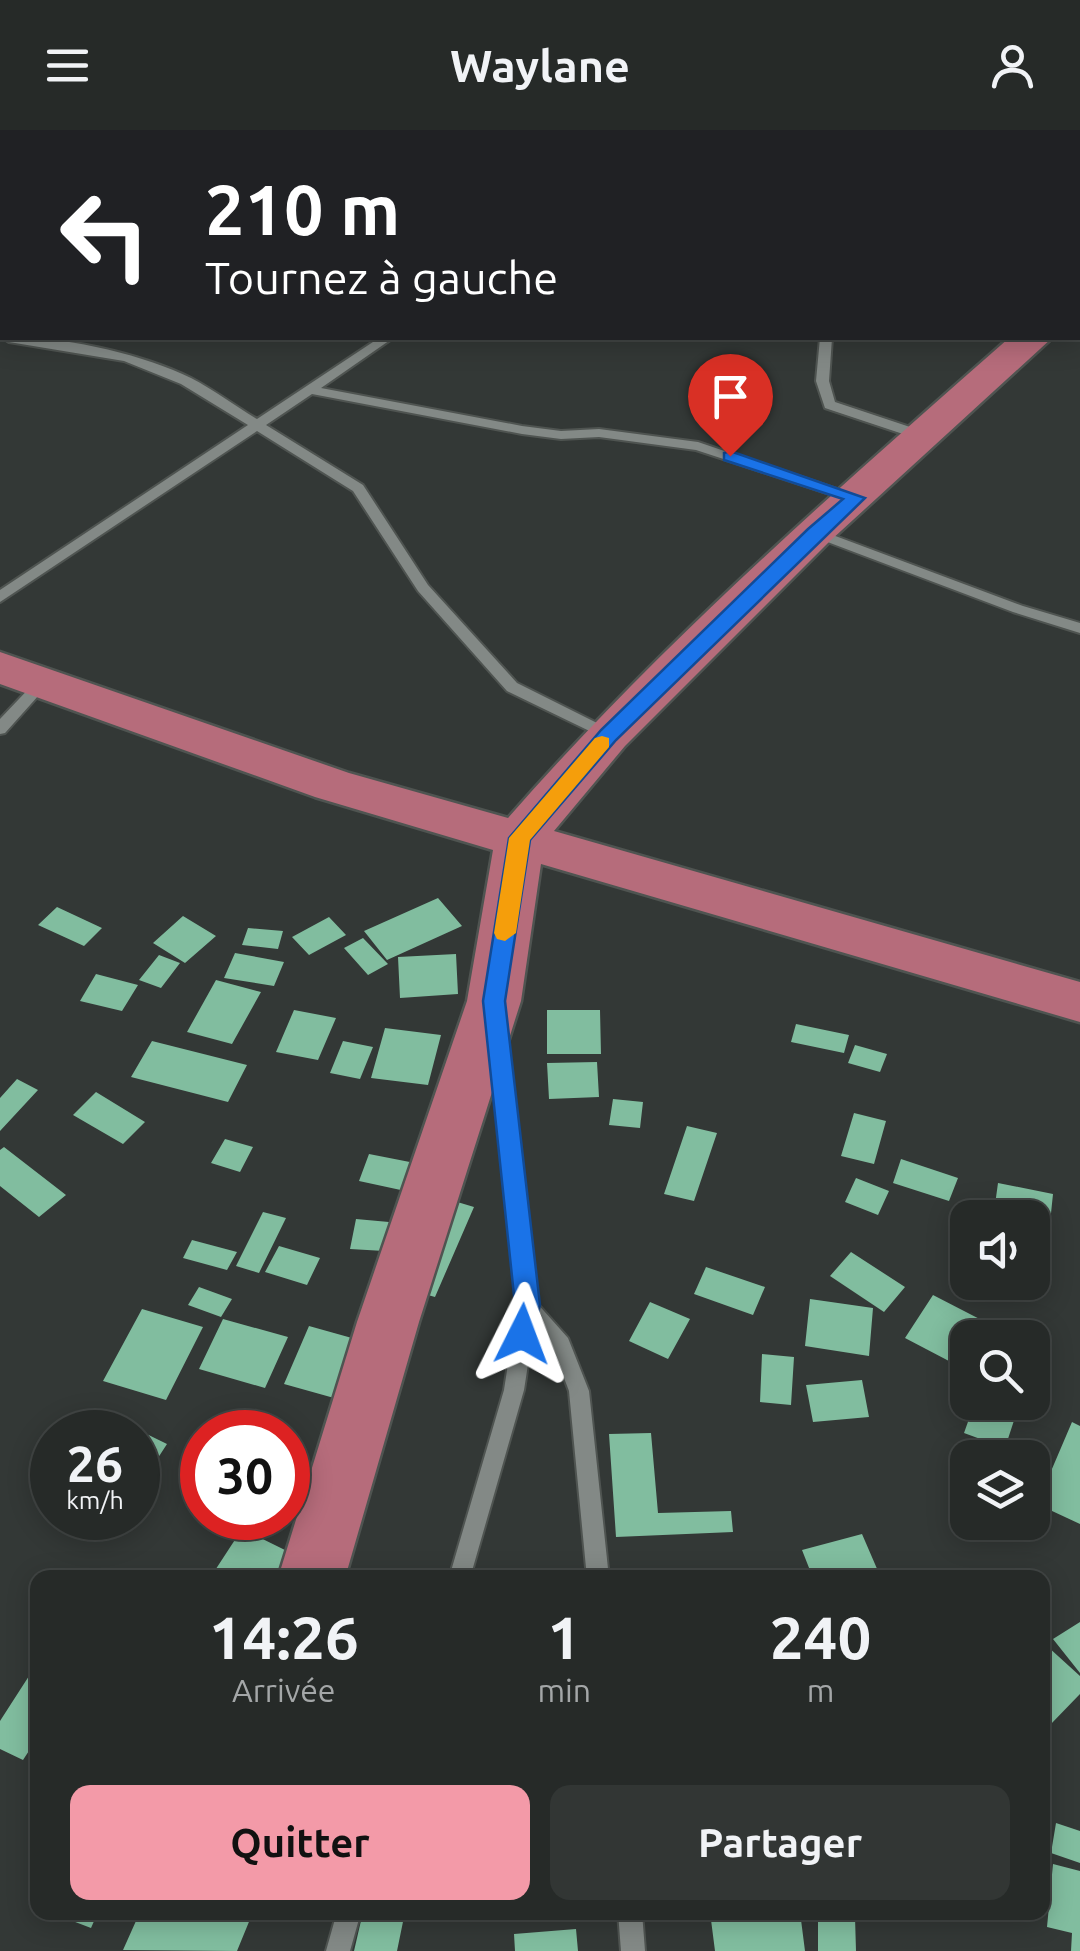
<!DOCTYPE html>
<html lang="fr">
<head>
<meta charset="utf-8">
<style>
	body { margin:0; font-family:Ubuntu,sans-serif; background:#323634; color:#f1f3f6; height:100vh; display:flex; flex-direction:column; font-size:38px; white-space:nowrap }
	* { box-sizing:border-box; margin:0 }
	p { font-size:32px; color:#a4a7a8 }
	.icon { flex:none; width:55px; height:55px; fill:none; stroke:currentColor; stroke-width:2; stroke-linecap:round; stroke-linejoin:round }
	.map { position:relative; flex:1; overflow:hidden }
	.sheet { position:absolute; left:30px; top:1440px; width:1020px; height:350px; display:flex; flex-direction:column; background:#262a28; border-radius:20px; box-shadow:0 5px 25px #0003,0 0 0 2px #424645 }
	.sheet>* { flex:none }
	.banner { position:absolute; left:0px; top:0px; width:1080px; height:210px; box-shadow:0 5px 25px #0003,0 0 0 2px #424645; background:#202124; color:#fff; overflow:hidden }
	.controls { position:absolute; left:950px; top:1070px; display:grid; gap:20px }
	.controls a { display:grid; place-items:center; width:100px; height:100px; border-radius:20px; background:#262a28; box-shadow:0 5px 25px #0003,0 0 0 2px #424645; font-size:50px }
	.speed { position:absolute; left:30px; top:1280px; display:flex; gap:20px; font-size:50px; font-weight:700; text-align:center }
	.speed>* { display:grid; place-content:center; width:130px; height:130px; border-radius:50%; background:#262a28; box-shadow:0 5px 25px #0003,0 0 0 2px #424645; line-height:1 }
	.speed small { font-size:25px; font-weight:400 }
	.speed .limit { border:15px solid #d22; background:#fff; color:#111 }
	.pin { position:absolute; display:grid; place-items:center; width:85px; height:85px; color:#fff; margin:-102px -42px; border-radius:50% 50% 50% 0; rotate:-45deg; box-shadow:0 0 10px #0007 }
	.pin .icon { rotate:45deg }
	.me { position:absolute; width:110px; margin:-55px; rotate:3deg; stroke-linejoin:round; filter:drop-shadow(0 0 8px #0008) }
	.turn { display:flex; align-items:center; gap:35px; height:210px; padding:0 40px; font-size:45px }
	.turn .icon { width:130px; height:130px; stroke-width:2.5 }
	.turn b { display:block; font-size:70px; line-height:85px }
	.eta { display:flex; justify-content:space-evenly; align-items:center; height:170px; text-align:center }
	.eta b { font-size:60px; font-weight:600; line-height:70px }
	.cta { display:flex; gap:20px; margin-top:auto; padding:20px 40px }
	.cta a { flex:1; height:115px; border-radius:20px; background:#f39aa8; color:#111; font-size:40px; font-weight:600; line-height:115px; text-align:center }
	.cta a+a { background:#323634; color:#f1f3f6 }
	header { display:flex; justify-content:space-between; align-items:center; height:130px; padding:0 40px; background:#262a28; font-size:45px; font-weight:600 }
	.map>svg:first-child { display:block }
	.building { fill:#81bd9f }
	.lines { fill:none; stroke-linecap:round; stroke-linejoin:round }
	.minor-casing { stroke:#4f5451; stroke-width:4 }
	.major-casing { stroke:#4f5451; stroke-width:5 }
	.minor { fill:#838986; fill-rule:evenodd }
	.major { fill:#b66c7b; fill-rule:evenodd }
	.route { fill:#1a73e8; stroke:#114b97; stroke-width:2.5 }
	.slow { fill:#f59e0b }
</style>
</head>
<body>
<header><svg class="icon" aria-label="menu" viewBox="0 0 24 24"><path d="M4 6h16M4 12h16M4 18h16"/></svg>Waylane<svg class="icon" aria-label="person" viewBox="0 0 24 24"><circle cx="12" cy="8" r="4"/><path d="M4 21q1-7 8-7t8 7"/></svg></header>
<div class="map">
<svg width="1080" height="1821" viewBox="0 0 1080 1821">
	<rect width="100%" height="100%" fill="#333836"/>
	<path class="building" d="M438,768L462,796L387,830L364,801Z
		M57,777L102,798L84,816L38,795Z
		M183,786L216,806L185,833L153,813Z
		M329,787L346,805L309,825L292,807Z
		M248,798L283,801L278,819L242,815Z
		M363,808L388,834L368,845L344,818Z
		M235,823L284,832L274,856L224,848Z
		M456,824L458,864L400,868L398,827Z
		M159,825L180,833L161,858L139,850Z
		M96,844L138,855L122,881L80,871Z
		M216,850L261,862L232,914L187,902Z
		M294,880L336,888L318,930L276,922Z
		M547,880H600L601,924H547Z
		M796,894L849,905L844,923L791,912Z
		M385,898L441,905L428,955L371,948Z
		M152,911L247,935L228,972L131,947Z
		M343,911L373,917L360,949L330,943Z
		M855,915L887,924L880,942L848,933Z
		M597,932L599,967L549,969L547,933Z
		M17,949L38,960L0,1001V968Z
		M96,962L145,992L123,1014L73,985Z
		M613,969L643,972L640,998L609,995Z
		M854,983L886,991L874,1034L841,1026Z
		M687,996L717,1003L694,1071L664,1064Z
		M225,1009L253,1017L240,1042L211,1033Z
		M4,1017L66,1065L39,1087L0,1056V1020Z
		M369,1024L420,1034L410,1062L359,1051Z
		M901,1029L958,1048L949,1071L893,1053Z
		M856,1048L889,1061L878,1085L845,1072Z
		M998,1053L1053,1064L1050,1093L994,1082Z
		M444,1068L474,1077L435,1167L403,1158Z
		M263,1082L286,1088L259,1143L236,1136Z
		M356,1089L389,1092L384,1121L350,1119Z
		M192,1110L237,1122L227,1140L183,1128Z
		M279,1116L320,1128L307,1155L265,1142Z
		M851,1122L905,1157L884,1182L830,1146Z
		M706,1137L765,1157L753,1185L694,1164Z
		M199,1157L232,1169L221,1187L188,1175Z
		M933,1165L997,1198L992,1208H968V1241L905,1208Z
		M810,1169L873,1178L869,1226L805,1216Z
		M650,1172L690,1189L668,1229L629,1211Z
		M142,1179L203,1197L166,1270L103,1251Z
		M223,1189L288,1207L265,1258L199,1239Z
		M309,1196L359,1210L334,1268L284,1254Z
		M762,1224L794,1227L791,1275L760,1272Z
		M862,1250L869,1287L813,1292L806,1255Z
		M975,1272H1020L1005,1318L964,1303Z
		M118,1290L167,1314L154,1334L138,1326V1302H110Z
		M1072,1292L1080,1296V1394L1037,1374Z
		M651,1303L658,1383L731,1381L733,1402L616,1407L609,1304Z
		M138,1331L156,1336L138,1374Z
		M242,1399L289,1422L273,1448H210Z
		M862,1404L881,1448H813L802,1420Z
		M1080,1492V1543L1053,1509Z
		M1047,1516L1080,1546V1564L1049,1596L1042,1590V1521Z
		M38,1532V1607L23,1630L0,1619V1591Z
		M1056,1693L1080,1701V1733L1051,1723Z
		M1053,1734L1080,1741V1821H1071L1072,1803L1047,1797Z
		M49,1782H98L91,1798Z
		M140,1782H253L237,1821L123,1820Z
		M363,1782H405L397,1821H354Z
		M710,1782H800L805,1821H715Z
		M818,1785L855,1787L856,1821H818Z
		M576,1799L578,1821H515L514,1804Z"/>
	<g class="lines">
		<g class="minor-casing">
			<path id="minor" d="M1080,118V126L1078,125V119Z
				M3,208C56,204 143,224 191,248C214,260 235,276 257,289L379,208H393L321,258L522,296L561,301L599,299L698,312L863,368L856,372L851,371L696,320L599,307L561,309L522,304L312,264L266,295L363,355L428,455L517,553L613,601L616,605L613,609L608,610L507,561L418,461L353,361L257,301L0,472V460L248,295L181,254L124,231L9,212Z
				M820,208H832L829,251L835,272L928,303V309H918L825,278L816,251Z
				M814,398L1023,476L1080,493V503L1013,482L809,405V399Z
				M42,548L50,553L47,556L5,603L0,604V589L37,550Z
				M499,904L505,906L508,911L536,1172L568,1208L589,1261L609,1448H587L569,1261L553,1219L534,1196L524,1260L470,1448H449L504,1260L517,1175L490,911L493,906Z
				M337,1782H361L350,1821H326Z
				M618,1782H642L645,1821H621Z"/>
		</g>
		<g class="major-casing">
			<path id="major" d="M1080,152V177L1078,178V153Z
				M1009,208H1052L830,411L625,616L554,701L1080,852V892L541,734L521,871L419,1192L345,1448H278L357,1192L467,871L493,720L315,667L0,554V522L349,643L508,688C661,513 835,361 1009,208Z"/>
		</g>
		<use href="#minor" class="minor"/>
		<use href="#major" class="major"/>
	</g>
	<path class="route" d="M730,321L865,368L616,610L530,710L505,871L540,1175L531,1211L522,1214L514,1211L510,1204L515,1175L483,871L509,708L601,600L808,399L843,369L724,330V323Z"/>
	<path class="slow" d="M602,606L609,608V617L530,710L516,803L505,811L497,809L494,803L509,708L595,608Z"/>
</svg>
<div class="controls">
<a><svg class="icon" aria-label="sound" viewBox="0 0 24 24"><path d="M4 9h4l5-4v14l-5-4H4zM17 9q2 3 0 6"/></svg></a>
<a><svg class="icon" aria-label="search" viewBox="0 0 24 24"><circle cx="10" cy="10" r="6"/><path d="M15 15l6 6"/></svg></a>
<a><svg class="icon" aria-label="layers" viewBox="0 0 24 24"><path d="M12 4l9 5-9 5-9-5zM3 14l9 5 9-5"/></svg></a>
</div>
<div class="speed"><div>26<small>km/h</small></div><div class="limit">30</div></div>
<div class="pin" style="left:730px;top:326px;background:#d93025"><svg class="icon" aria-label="arrive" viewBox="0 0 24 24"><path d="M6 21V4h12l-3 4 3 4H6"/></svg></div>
<svg class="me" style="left:522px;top:1204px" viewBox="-20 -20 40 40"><path d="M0-17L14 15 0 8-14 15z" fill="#1a73e8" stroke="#fff" stroke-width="4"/></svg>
<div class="banner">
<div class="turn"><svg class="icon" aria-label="left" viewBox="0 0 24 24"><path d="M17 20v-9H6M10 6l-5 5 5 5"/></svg><div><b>210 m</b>Tournez à gauche</div></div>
</div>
<section class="sheet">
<div class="eta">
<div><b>14:26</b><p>Arrivée</p></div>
<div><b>1</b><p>min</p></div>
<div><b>240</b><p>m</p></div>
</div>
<div class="cta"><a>Quitter</a><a>Partager</a></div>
</section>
</div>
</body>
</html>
